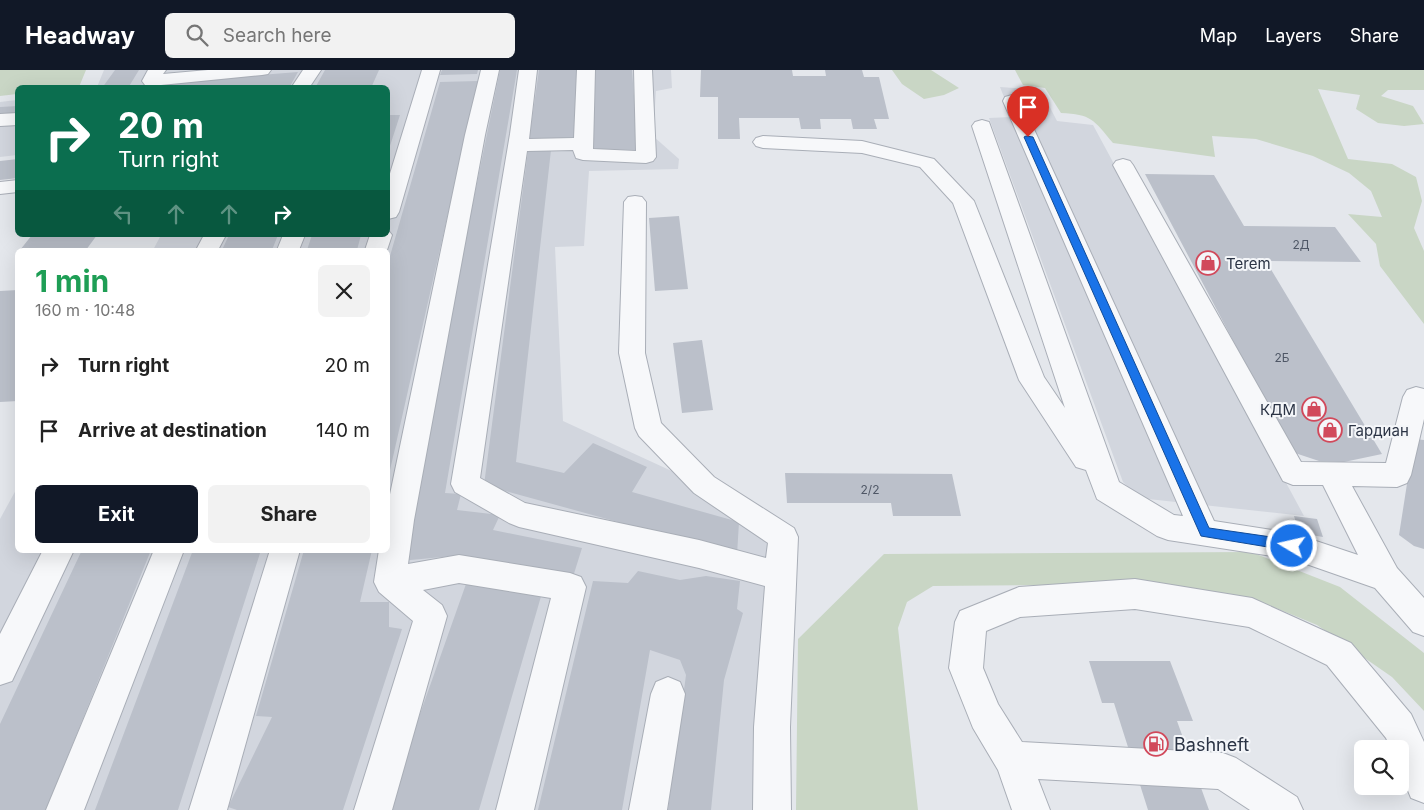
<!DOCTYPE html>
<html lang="en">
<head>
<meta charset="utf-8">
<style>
	body { margin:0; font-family:Inter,sans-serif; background:#f2f2f2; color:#222; height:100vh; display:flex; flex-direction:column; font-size:19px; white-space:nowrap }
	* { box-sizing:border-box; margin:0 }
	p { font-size:16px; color:#767676 }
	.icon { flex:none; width:28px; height:28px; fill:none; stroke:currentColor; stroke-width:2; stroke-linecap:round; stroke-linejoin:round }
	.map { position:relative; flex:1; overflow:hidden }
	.side { position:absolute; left:15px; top:178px; width:375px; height:305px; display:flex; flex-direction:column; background:#fff; border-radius:8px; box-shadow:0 5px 20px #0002 }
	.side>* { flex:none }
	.guide { position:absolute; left:15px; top:15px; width:375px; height:152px; border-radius:8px; box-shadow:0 5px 20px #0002; background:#0b6e4f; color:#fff; overflow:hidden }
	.buttons { position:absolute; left:1354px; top:670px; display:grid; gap:10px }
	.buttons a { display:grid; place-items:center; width:55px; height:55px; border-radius:8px; background:#fff; box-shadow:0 5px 20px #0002; font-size:25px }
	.pin { position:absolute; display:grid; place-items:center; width:42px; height:42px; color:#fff; margin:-51px -21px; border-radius:50% 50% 50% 0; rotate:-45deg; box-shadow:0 0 5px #0007 }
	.pin .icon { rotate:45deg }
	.me { position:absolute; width:55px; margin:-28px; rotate:279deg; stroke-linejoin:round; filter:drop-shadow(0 0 4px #0008) }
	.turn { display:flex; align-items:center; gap:18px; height:105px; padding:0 20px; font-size:22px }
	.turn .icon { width:65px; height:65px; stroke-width:2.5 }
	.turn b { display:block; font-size:35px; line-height:42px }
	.lanes { display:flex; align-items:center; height:48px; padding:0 20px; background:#0003; justify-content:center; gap:25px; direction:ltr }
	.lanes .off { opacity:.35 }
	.round { display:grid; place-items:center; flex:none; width:52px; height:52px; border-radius:8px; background:#f2f2f2 }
	.overview { display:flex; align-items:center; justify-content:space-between; height:85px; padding:0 20px }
	h1 { font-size:30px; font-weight:700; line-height:38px; color:#1e9e55 }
	.action { display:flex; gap:10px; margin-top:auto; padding:10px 20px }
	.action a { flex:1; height:58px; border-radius:8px; background:#111827; color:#fff; font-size:20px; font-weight:700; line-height:58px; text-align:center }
	.action a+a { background:#f2f2f2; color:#222 }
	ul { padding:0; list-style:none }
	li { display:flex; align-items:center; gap:15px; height:65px; padding:0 20px }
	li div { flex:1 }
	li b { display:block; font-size:19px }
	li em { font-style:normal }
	header { display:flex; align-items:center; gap:30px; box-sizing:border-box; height:70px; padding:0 25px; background:#111827; color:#fff }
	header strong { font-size:24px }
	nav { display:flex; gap:28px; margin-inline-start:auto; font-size:18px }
	.search { width:350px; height:45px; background:#f2f2f2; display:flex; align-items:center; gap:12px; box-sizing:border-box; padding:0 18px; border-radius:8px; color:#767676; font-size:19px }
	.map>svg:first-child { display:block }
	.built { fill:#d2d6de }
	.green { fill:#c9d6c5 }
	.building { fill:#bbc0ca }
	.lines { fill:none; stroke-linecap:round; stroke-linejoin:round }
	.minor-casing { stroke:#a9aeb7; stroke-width:2 }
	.minor { fill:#f7f8fa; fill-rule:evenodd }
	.route { fill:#1a73e8; stroke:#114b97 }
	.labels { text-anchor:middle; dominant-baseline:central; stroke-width:4; stroke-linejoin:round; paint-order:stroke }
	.number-label { font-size:12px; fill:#4f5766 }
	.poi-label { font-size:15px; fill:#2b3445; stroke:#f4f6f9; text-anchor:start }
	.near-poi-label { font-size:18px; fill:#2b3445; stroke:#f4f6f9; text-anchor:start }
</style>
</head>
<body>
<header>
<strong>Headway</strong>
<div class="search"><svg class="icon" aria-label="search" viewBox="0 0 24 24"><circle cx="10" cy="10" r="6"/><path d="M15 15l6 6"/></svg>Search here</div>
<nav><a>Map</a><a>Layers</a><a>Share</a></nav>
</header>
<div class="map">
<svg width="1424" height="740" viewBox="0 0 1424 740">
	<rect width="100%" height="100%" fill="#e4e7ec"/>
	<path class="built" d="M104,0H671L672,18L656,21L653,66L679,89L678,99L589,101L584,176L555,177L563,351L752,438L774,488L756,740H0V449L17,418L18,480H388V180H153L161,165H388V18L97,17Z
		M1000,17L1041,20L1057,51L1093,55L1304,446L1139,428L1123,412L989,48L1012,47Z
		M17,30V85L0,87V32Z"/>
	<path class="green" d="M0,0H86L79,17L18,18L17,24L0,26Z
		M892,0H931L959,18L944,25L924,29L902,14Z
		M1015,0H1424V20H1388L1381,26L1413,36L1424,54L1404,56L1378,53L1356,39L1360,25L1318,19L1348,89L1392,94L1416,107L1422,131L1414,158L1424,181V254L1380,196L1376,174L1348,144L1382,147L1371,121L1349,103L1313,86L1256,69L1212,66L1215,87L1113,73C1094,50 1091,44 1061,43L1045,18L1023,15Z
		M1251,482L1340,517L1424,583V641L1392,607L1317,555L1271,536L1161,514L933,516L907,532L898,558L918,740H796L798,569L884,484Z"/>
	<path class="building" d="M115,0H139L128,18H102Z
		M325,0H379L371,18H315Z
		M442,0H478L477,4L440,5Z
		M500,0H517L445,423L461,424L457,440L500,445L493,460L582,478L572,510L453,486L400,491Z
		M539,0H578L574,69L529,70Z
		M591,0H632L638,80L592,79Z
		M701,0H792L793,6H826L825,0H862L864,7H879L889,49H874L877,59H853L851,49H820L821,59H801L799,48H739L740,69H718V27H700Z
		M298,2L289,18H147L213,9Z
		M478,11L388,409V193L440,12Z
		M18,36V44L0,45V37Z
		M388,45H400L388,82Z
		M551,80L516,392L564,403L593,373L647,397L632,422L739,452L737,485L484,415L528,81Z
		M18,89V108L0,110V91Z
		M1145,104L1214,105L1244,156L1335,157L1361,192L1266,191L1382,384L1344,392L1319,391L1292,382Z
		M679,146L688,219L655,221L649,148Z
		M32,165H97L86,180H20Z
		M229,165H278L272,180H222Z
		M312,165H361L357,180H307Z
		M18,220V331L0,332V221Z
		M702,270L713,340L682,343L673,273Z
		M1414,369L1424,370V479L1414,476L1399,465Z
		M785,403L952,404L961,446H893L891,433H787Z
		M1294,446L1317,449L1323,467L1299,463Z
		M82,480H151L46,740H0V654Z
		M193,480H261L178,740H95Z
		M304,480H372L360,532H389V557L402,559L343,740H237L228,737L272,647L256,646Z
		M638,501L680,510L706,506L740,511L737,539L743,543L724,610L711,740H668L686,605L680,590L650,580L622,740H538L593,511L628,513Z
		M466,514L542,523L479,740H386Z
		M1089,591H1170L1193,651H1177L1209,740H1148L1114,633H1102Z"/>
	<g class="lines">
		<g class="minor-casing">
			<path id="minor" d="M148,0H166L163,4L208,0H271L268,4L262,5L151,16L145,15L142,11Z
				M303,0H321L309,18H291Z
				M422,0H440L399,142L396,147L388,149V110Z
				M481,0H499L485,65L414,450L408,494L459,485L570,503L581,507L586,517L534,740H496L551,528L459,513L423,520L442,535L447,546L392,740H354L413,551L379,522L374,512L379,480H388V434L465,65Z
				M519,0H537L529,69L574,68L577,0H595L593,79L636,81L634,0H652L656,87L653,91L646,93L583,90L576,88L573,80L527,81L480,408L525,433L699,470L766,488L768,473L694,423L639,366L635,358L619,283L624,132L628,127L635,126L642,127L646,132L645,283L661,353L714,407L794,458L798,467L790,657L791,740H753L754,657L765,516L699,498L519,457L509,453L455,422L451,414L510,64Z
				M1012,25L1019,27L1021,31L1214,451L1292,463L1358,485L1323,415H1293L1283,411L1113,95L1116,91L1123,89L1130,91L1133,95L1301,392L1386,393L1403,327L1407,320L1416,317L1424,319V349L1411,405L1407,413L1397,417L1352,416L1397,498L1424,528V566L1413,562L1375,518L1292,489L1168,470L1157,466L1097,429L1086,400L1076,397L1019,310L953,133L920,97L862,83L763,78L756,76L753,72L756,68L763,66L862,71L934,89L974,131L1044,307L1065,338L972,56L975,52L982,50L989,52L1119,412L1174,445L1183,446L1003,31L1005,27Z
				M18,43V55L0,56V44Z
				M18,110V122L0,124V112Z
				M388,160L392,165L387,180H365L370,165H388Z
				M204,165H226L218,180H196Z
				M283,165H305L299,180H277Z
				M43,480H74L12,611L0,615V564Z
				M154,480H184L84,740H46Z
				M270,480H300L227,740H189Z
				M1135,509L1252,528L1351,573L1411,644L1424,672V733L1411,728L1400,701V679H1391L1386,668L1327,595L1249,557L1135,539L1020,547L986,561L983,598L998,634L1022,672L1223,683L1236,688L1297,727L1303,740H1250L1218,719L1038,709L1050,740H1012L998,700L973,658L949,598L955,552L960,541L1019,517Z
				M668,607L680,612L685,624L667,740H629L651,624L656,612Z"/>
		</g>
		<use href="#minor" class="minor"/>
	</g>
	<path class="route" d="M1026,66L1033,67L1209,458L1292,470L1296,472L1298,476L1296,480L1292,481L1201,466L1024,67Z"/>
	<defs>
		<g id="shop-ring" transform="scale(1.25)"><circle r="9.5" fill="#f4f6f9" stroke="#d1495b" stroke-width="1.5"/><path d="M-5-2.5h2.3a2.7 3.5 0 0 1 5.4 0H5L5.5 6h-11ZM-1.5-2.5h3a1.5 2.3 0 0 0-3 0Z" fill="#d1495b"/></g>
		<g id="fuel-ring" transform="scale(1.25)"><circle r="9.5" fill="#f4f6f9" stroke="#d1495b" stroke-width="1.5"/><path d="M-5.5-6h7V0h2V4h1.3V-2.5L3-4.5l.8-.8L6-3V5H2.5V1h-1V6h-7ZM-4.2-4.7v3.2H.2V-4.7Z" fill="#d1495b"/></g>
	</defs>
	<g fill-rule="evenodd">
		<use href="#shop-ring" x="1208" y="193"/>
		<use href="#shop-ring" x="1314" y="339"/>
		<use href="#shop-ring" x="1330" y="360"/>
		<use href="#fuel-ring" x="1156" y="674"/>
	</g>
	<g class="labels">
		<g class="number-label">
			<text x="1301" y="174">2Д</text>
			<text x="1282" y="287">2Б</text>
			<text x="870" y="419">2/2</text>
		</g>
		<g class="poi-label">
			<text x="1226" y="193">Terem</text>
			<text x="1296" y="339" text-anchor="end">КДМ</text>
			<text x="1348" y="360">Гардиан</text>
		</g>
		<g class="near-poi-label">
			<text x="1174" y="674">Bashneft</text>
		</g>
	</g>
</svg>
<div class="buttons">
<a><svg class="icon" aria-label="search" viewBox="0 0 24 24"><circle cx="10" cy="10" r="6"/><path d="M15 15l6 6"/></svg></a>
</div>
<div class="pin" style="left:1028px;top:67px;background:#d93025"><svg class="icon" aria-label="arrive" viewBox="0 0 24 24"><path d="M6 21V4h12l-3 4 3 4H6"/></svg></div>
<svg class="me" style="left:1292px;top:476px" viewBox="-20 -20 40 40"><circle r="17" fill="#1a73e8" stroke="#fff" stroke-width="3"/><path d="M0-11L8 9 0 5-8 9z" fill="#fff"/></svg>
<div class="guide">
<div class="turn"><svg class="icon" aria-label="right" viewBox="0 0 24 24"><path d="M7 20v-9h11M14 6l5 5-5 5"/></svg><div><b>20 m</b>Turn right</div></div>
<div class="lanes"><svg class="icon off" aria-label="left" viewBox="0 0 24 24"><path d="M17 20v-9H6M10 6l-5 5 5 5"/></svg><svg class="icon off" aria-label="ahead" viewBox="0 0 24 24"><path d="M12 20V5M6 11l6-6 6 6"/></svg><svg class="icon off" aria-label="ahead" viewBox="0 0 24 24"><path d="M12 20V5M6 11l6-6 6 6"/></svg><svg class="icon" aria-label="right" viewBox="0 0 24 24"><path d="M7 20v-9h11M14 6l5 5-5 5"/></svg></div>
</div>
<section class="side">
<div class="overview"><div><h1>1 min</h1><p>160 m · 10:48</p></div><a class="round"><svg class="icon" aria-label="close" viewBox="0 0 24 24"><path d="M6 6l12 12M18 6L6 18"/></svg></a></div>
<ul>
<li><svg class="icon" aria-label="right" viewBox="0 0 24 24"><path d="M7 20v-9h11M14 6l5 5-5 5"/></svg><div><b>Turn right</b></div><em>20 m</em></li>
<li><svg class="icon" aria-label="arrive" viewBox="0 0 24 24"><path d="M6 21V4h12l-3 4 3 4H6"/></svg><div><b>Arrive at destination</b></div><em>140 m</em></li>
</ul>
<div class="action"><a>Exit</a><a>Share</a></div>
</section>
</div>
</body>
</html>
